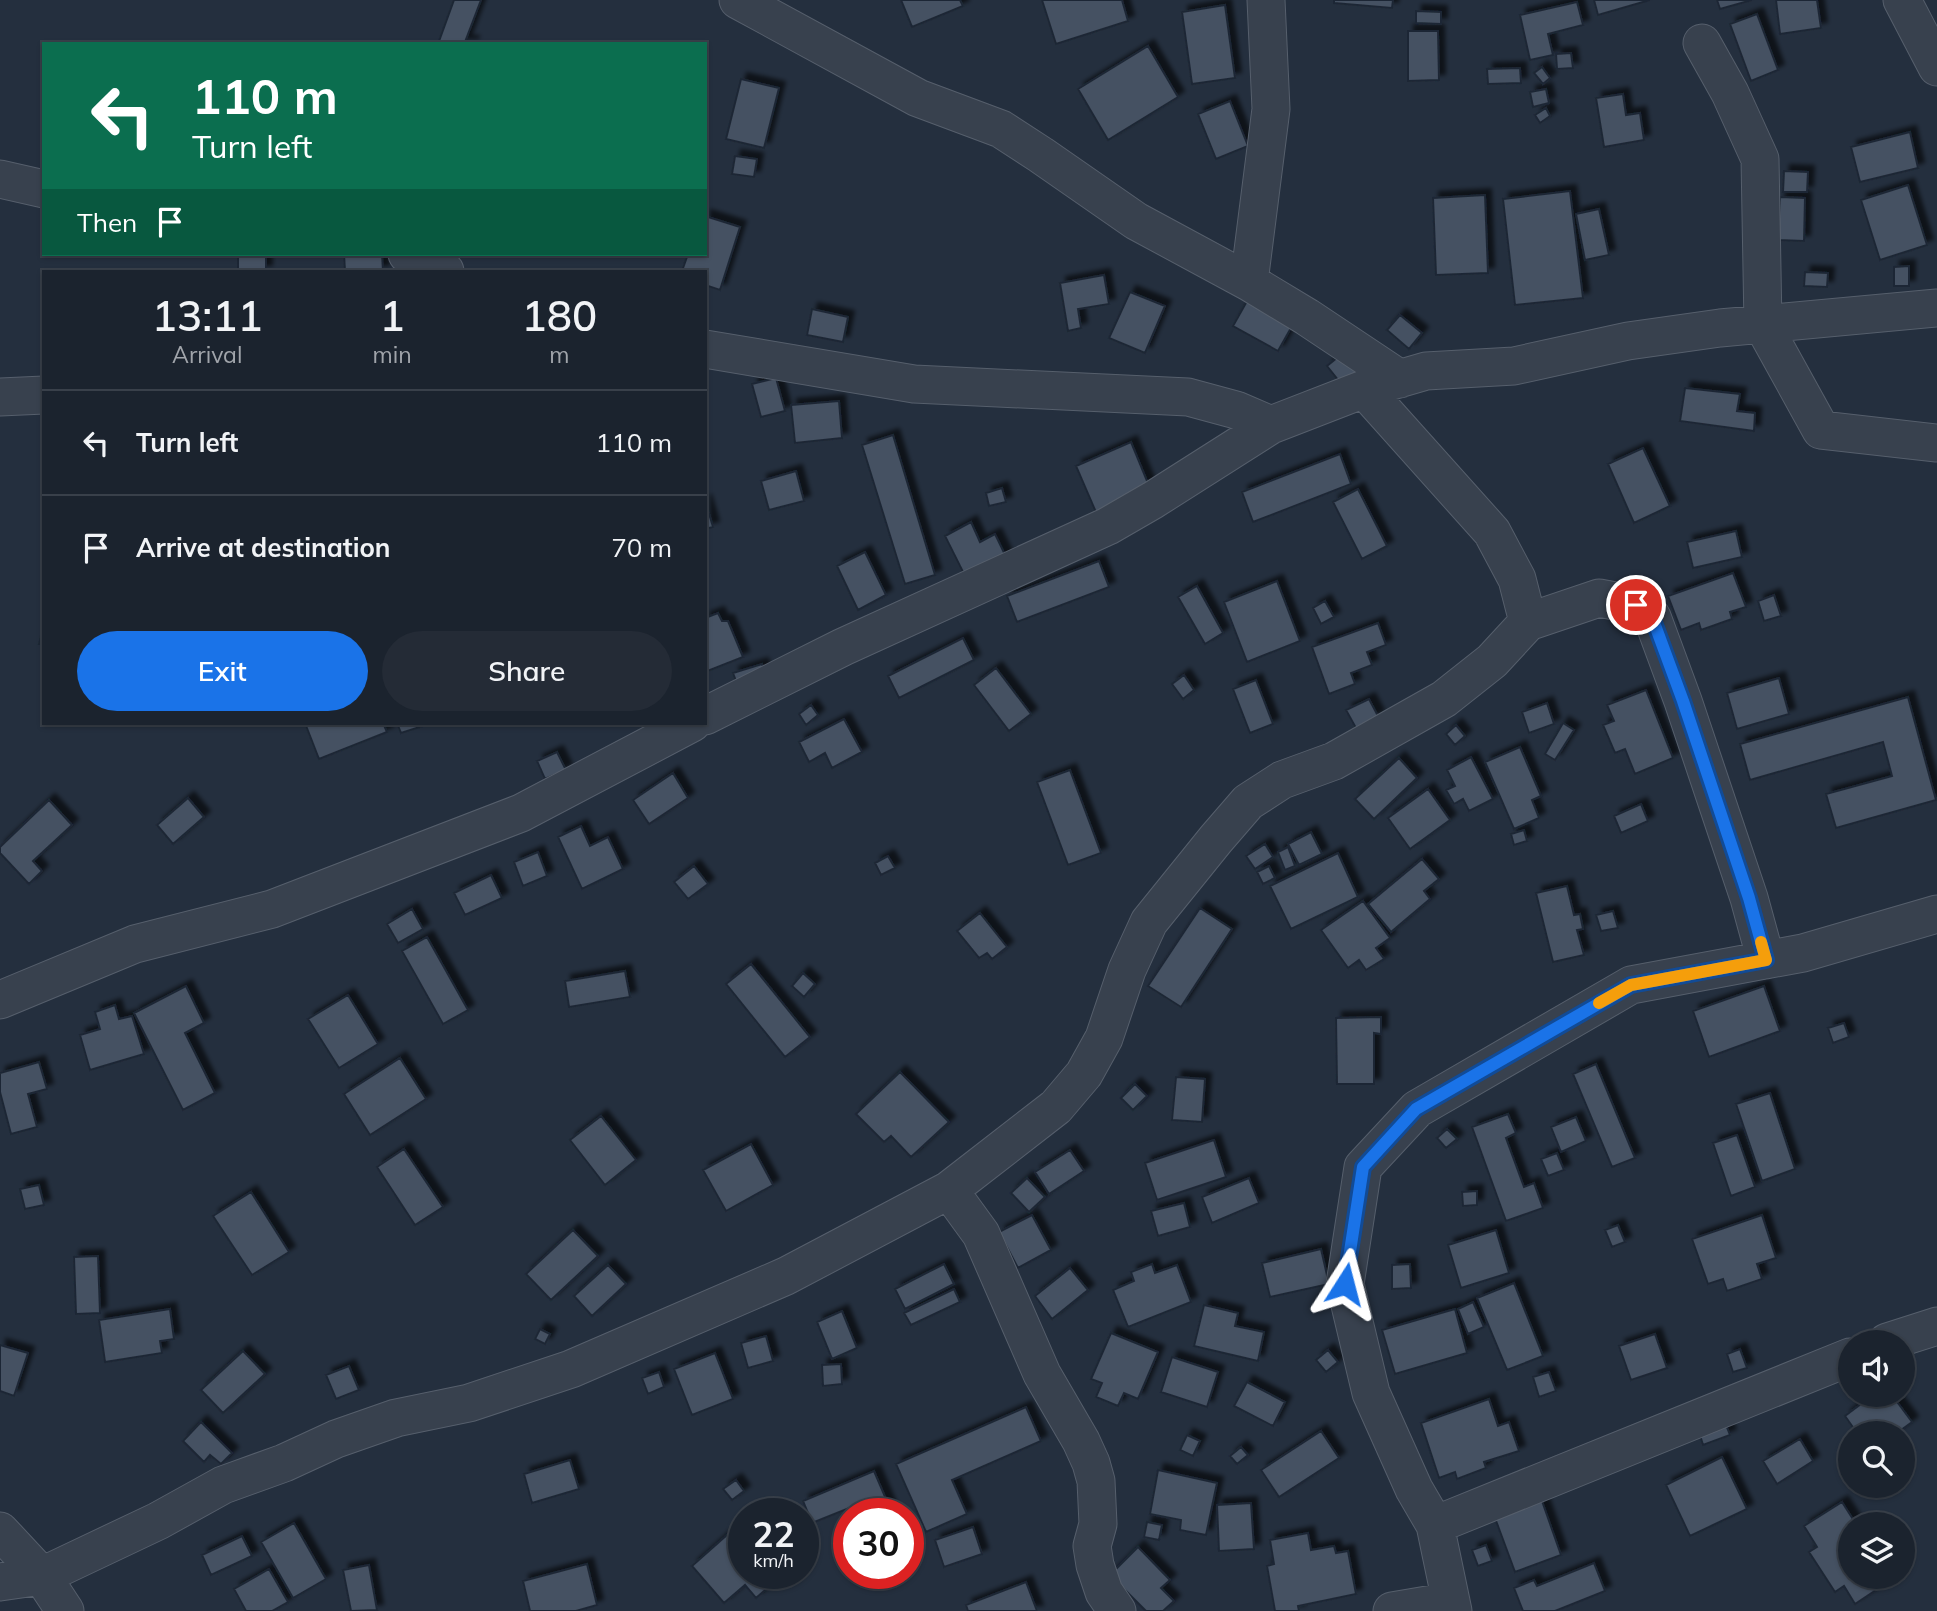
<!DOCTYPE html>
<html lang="en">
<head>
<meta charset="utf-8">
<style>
	body { margin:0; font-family:Mulish,sans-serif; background:#242b36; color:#f1f3f6; height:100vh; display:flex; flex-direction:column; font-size:26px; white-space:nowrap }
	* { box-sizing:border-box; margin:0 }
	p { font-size:23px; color:#a0a4aa }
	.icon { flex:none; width:38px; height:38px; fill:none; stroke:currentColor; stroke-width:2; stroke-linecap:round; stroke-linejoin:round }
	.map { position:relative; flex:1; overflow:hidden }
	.side { position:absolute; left:42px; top:270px; width:665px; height:455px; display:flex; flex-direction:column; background:#1b232e; border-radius:0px; box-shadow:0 2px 5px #0004,0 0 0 2px #39404a }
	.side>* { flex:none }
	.top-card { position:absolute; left:42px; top:42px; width:665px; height:214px; border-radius:0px; box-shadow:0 2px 5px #0004,0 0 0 2px #39404a; background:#0b6e4f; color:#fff; overflow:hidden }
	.fabs { position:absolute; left:1838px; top:1330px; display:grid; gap:14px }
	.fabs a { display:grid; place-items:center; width:77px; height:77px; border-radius:50%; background:#1b232e; box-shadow:0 2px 5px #0004,0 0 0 2px #39404a; font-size:35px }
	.speed { position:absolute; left:728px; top:1498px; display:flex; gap:14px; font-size:35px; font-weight:700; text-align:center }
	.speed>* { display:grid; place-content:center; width:91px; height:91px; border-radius:50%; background:#1b232e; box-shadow:0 2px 5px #0004,0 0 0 2px #39404a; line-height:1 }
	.speed small { font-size:18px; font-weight:400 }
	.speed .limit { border:10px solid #d22; background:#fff; color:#111 }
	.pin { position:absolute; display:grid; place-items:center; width:60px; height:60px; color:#fff; margin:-30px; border:4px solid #fff; border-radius:50%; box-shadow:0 2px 7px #0007 }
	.me { position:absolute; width:77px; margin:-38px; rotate:9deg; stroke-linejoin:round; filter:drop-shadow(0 0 5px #0008) }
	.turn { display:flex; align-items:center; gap:24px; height:147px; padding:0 35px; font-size:32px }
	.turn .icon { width:91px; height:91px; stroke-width:2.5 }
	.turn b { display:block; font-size:49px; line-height:60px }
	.then { display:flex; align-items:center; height:66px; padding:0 35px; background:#0003; gap:14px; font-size:26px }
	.eta { display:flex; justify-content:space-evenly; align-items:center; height:119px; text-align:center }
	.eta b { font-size:42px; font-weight:600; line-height:49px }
	.primary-button { display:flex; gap:14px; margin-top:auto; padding:14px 35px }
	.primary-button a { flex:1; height:80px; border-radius:42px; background:#1a73e8; color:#fff; font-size:28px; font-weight:600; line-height:80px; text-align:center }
	.primary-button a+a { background:#242b36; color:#f1f3f6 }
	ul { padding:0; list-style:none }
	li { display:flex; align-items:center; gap:21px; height:105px; padding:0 35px; border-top:2px solid #39404a }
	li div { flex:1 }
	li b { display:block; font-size:26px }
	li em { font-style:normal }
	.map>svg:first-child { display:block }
	.building { fill:#455162; stroke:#1f2835; stroke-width:2; filter:url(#shadow) }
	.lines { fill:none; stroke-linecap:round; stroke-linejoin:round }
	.street-casing { stroke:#565f6c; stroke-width:39 }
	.street { stroke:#38414e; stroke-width:37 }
	.route-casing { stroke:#114b97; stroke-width:18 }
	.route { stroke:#1a73e8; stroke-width:12 }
	.slow { stroke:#f59e0b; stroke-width:12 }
</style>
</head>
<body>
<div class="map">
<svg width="1937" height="1611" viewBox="0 0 1937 1611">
	<defs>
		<filter id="shadow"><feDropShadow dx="6" dy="-6" stdDeviation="2" flood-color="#0009"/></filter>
	</defs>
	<rect width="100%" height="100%" fill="#242f3e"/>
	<path class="building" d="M454,0H481L465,42H473L472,44H438Z
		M901,0H960L963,6L912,27Z
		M1042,0H1122L1128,21L1056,44Z
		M1334,0H1393L1392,8L1334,3Z
		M1594,0H1650L1598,15Z
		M1717,0H1752L1720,9Z
		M1776,0H1817L1821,28L1780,34Z
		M1577,2L1583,25L1548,34L1553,55L1530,60L1520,15Z
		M1225,5L1235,78L1192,84L1182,12Z
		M1416,11L1441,12V24L1416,23Z
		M1757,14L1778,70L1751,81L1730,24Z
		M1408,31H1438L1439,80L1408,81Z
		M1148,46L1178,97L1108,140L1078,89Z
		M1571,53L1573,68L1557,69L1556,54Z
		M1542,67L1550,78L1543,84L1534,73Z
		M1520,68L1521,83L1488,84L1487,69Z
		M741,79L779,88L764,148L726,139Z
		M1546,89L1549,103L1533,107L1530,92Z
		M1623,94L1626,115L1640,113L1644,140L1604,147L1596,98Z
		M1230,101L1248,146L1216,159L1198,114Z
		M1546,108L1550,116L1540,123L1535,115Z
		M1910,132L1918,168L1860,182L1851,147Z
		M735,156L757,159L754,177L732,174Z
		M1784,171L1808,172L1807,192H1783Z
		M1908,185L1927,245L1880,260L1861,200Z
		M1570,191L1583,298L1515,305L1503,199Z
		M1485,195L1488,273L1436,275L1433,198Z
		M1780,197L1805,198L1804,241L1778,240Z
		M1599,209L1609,255L1585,260L1576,214Z
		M705,216L740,227L720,290L705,285V271H682L688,254H705Z
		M238,254L266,255V271H238Z
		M344,254H382L383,271H345Z
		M1909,266V286H1894V267Z
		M1805,272L1828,273L1827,287L1804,286Z
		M1104,275L1109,304L1078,309L1081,328L1068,331L1060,283Z
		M1130,292L1165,306L1145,353L1109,338Z
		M1251,294L1296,319L1278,351L1233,326Z
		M812,309L848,317L843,342L807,335Z
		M1400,315L1422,333L1409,349L1387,330Z
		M1343,353L1359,373L1343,386L1327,366Z
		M776,378L785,411L761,417L752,384Z
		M1685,388L1740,394L1737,411L1755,413L1754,431L1680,421Z
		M839,401L842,438L795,443L791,405Z
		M893,435L935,575L905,584L862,445Z
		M1131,442L1152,493L1098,517L1076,466Z
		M1643,448L1670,506L1634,523L1608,464Z
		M1340,454L1351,484L1253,522L1242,492Z
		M796,471L804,501L769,510L761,481Z
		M1002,488L1006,502L989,506L986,493Z
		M1358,489L1387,546L1362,559L1333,502Z
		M705,500L713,527L705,529Z
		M971,522L980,542L995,534L1010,565L970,586L945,536Z
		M1736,531L1742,557L1693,568L1687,542Z
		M865,552L886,595L858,610L837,566Z
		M1099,561L1109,587L1017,622L1007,596Z
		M1733,573L1746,607L1730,612L1732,619L1701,630L1699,623L1681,630L1668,596Z
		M1277,581L1300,641L1247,662L1224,602Z
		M1197,586L1223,633L1205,644L1178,597Z
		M1774,595L1781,616L1764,621L1758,601Z
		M1325,601L1334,617L1321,624L1313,608Z
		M718,613L722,621H728L743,657L705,672V618Z
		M44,623V644H39Z
		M1378,623L1386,645L1367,652L1372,665L1351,673L1355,684L1329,694L1312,647Z
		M963,638L974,660L899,698L888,676Z
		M762,664L767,681L739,689L733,673Z
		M996,668L1031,714L1009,731L974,685Z
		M1184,675L1194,690L1183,699L1172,684Z
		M1779,678L1789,714L1737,729L1727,693Z
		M1256,680L1273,724L1250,733L1233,689Z
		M1646,690L1673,758L1635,774L1625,749L1615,753L1603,725L1614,721L1607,705Z
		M1908,697L1936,800L1836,828L1826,794L1892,776L1883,742L1750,780L1740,744Z
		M1369,699L1378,716L1356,728L1346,710Z
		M1547,703L1554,724L1529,733L1522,712Z
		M811,705L818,715L806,725L799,714Z
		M844,719L862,752L832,768L825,753L809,762L799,742Z
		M305,723H383L387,732L319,759Z
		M397,723H425L426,725L401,733Z
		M1563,723L1574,730L1555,760L1545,754Z
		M1456,725L1465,736L1455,745L1446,734Z
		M1520,747L1541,796L1532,800L1539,818L1514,829L1485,762Z
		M557,752L566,770L545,779L537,761Z
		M1471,757L1493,799L1469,811L1463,799L1454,804L1446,790L1455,786L1447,770Z
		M1399,758L1417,778L1374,819L1355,799Z
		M1070,770L1101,853L1068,865L1037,782Z
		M673,773L688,798L649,824L633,800Z
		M1428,789L1450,820L1410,849L1388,818Z
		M188,798L204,817L173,844L157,825Z
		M49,800L72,825L33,861L42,871L29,884L0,853V847Z
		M1641,804L1648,821L1621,833L1614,816Z
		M581,826L590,846L608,837L623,869L582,889L558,837Z
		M1524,830L1527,841L1514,845L1511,834Z
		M1311,832L1322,854L1299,865L1288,844Z
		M1265,844L1273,857L1255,869L1246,856Z
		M1288,847L1295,866L1285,870L1278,852Z
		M538,852L547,876L523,886L514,862Z
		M1338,853L1358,897L1291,929L1270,886Z
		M888,856L895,868L881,875L875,863Z
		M1422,859L1439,879L1424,891L1430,899L1391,932L1368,904Z
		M694,866L708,884L688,899L674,882Z
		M1269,866L1275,878L1263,884L1257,872Z
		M491,875L502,898L465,915L454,893Z
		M1567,886L1574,915L1580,914L1583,929L1577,930L1584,955L1553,962L1536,893Z
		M1363,901L1390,938L1376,948L1384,959L1366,970L1359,960L1348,968L1321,930Z
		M1200,908L1232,929L1181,1007L1148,986Z
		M412,909L423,929L398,943L387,924Z
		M1613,911L1618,928L1601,931L1596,915Z
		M980,913L1007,947L992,959L987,953L979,958L957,931Z
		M427,937L468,1010L443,1024L402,951Z
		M751,964L810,1037L785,1057L726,984Z
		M625,971L630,997L569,1007L565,981Z
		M803,973L815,984L804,997L792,986Z
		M186,986L204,1023L185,1033L215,1093L183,1110L134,1013Z
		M1764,986L1780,1031L1709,1057L1693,1011Z
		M348,995L378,1044L339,1068L308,1019Z
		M115,1005L119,1019L132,1016L144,1054L90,1070L80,1035L100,1029L95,1012Z
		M1381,1017V1034L1374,1033V1084H1337L1336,1018Z
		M1844,1023L1849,1037L1833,1043L1828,1028Z
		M400,1058L426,1099L370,1135L344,1094Z
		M39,1062L47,1089L28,1094L37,1127L11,1134L0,1092V1073Z
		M1596,1064L1635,1158L1612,1167L1573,1074Z
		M900,1072L949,1122L911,1157L891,1136L884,1142L856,1114Z
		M1176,1077L1205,1079L1202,1122L1172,1120Z
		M1135,1084L1147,1096L1133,1110L1121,1098Z
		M1770,1093L1795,1169L1762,1181L1736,1104Z
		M1508,1114L1516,1133L1506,1138L1524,1187L1534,1183L1543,1208L1506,1221L1472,1127Z
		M601,1116L636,1160L605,1185L570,1140Z
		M1576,1117L1586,1141L1561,1152L1551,1127Z
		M1447,1129L1457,1139L1446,1148L1437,1138Z
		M1737,1135L1755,1187L1731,1196L1713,1143Z
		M1214,1140L1226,1177L1157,1200L1145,1163Z
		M751,1144L773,1185L726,1211L703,1170Z
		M404,1149L443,1207L415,1225L377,1167Z
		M1070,1150L1084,1171L1049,1194L1035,1172Z
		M1557,1153L1564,1170L1548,1176L1541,1159Z
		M1027,1178L1045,1197L1029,1212L1011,1193Z
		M1249,1178L1259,1203L1212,1223L1202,1197Z
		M39,1185L44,1205L25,1209L20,1189Z
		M1477,1191V1205L1463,1206L1462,1192Z
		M251,1192L289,1252L252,1275L213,1216Z
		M1184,1203L1190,1227L1158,1236L1151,1211Z
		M1032,1215L1051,1250L1018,1268L999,1232Z
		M1762,1215L1776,1258L1757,1264L1762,1279L1727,1291L1723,1279L1708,1284L1692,1239Z
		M1618,1225L1625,1242L1612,1247L1605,1230Z
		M573,1230L598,1256L551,1300L526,1274Z
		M1496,1230L1509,1273L1461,1288L1448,1245Z
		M1321,1249L1329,1284L1270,1297L1262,1263Z
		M98,1256L100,1313L76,1314L74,1257Z
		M944,1264L954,1284L905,1309L895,1289Z
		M1152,1264L1155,1273L1177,1265L1191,1302L1128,1327L1113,1290L1134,1281L1131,1272Z
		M1410,1264L1411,1288L1392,1289V1265Z
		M608,1265L626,1284L592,1316L574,1296Z
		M1070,1268L1088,1290L1052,1319L1035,1296Z
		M1514,1283L1543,1356L1507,1370L1477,1298Z
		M954,1289L960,1302L911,1325L904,1313Z
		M1473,1302L1484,1327L1468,1334L1458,1309Z
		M1204,1305L1238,1313L1235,1326L1264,1332L1258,1361L1194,1346Z
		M170,1309L174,1339L160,1341L162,1353L105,1362L99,1320Z
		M1455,1309L1467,1353L1395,1374L1382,1330Z
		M842,1311L857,1348L832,1359L817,1322Z
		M540,1329L550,1334L545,1344L535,1339Z
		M1111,1333L1158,1352L1138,1399L1124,1393L1118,1406L1096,1397L1102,1383L1091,1379Z
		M1655,1334L1667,1368L1631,1380L1619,1346Z
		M766,1336L773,1361L748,1368L741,1343Z
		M0,1345L28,1353L14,1396L0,1391Z
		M1740,1349L1747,1368L1733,1372L1727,1354Z
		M1328,1350L1338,1362L1326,1372L1316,1360Z
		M243,1351L265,1374L223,1413L201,1390Z
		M715,1353L733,1399L692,1415L674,1369Z
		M1172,1357L1218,1372L1207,1407L1161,1392Z
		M841,1364L842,1384L823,1386L822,1365Z
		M349,1366L359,1390L336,1399L326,1375Z
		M659,1372L664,1387L648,1394L642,1378Z
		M1549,1372L1556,1391L1539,1397L1533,1377Z
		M1247,1382L1285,1402L1273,1426L1234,1406Z
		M1873,1395H1892L1912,1422L1897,1433H1857L1845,1416Z
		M1489,1399L1498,1426L1509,1422L1519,1451L1484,1462L1486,1468L1457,1479L1455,1472L1439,1478L1421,1423Z
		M1026,1407L1041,1441L952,1480L967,1514L926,1532L896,1464Z
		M201,1422L232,1453L221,1464L210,1455L204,1462L183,1441Z
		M1726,1425L1730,1435L1703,1445L1700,1435Z
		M1321,1431L1339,1458L1279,1497L1261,1470Z
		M1187,1435L1200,1441L1193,1456L1180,1450Z
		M1800,1439L1813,1461L1777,1484L1763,1461Z
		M1241,1447L1248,1455L1237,1464L1230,1456Z
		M1722,1457L1747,1509L1690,1536L1666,1485Z
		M570,1460L579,1489L532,1503L524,1474Z
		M1158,1470L1217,1483L1206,1535L1180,1530L1181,1520L1150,1514Z
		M874,1471L892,1513L863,1514L859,1504L812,1523L803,1501Z
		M736,1480L744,1491L732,1500L723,1489Z
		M1542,1501L1561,1555L1515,1572L1495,1518Z
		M1842,1502L1856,1524H1850V1577H1889L1891,1580L1855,1604L1844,1586L1835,1592L1809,1552L1817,1547L1804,1526Z
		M1251,1503L1254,1549L1219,1551L1217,1505Z
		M1147,1522L1162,1525L1159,1540L1144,1537Z
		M294,1523L326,1579L293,1598L261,1542Z
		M736,1527L744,1536V1573H775L779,1578L756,1598L745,1585L724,1603L692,1566Z
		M973,1527L982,1554L944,1567L935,1540Z
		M1308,1533L1311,1550L1334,1546L1336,1553L1348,1551L1356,1594L1298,1606L1299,1611H1275L1267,1566L1274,1564L1270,1540Z
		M242,1536L252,1556L211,1575L202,1555Z
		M1486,1545L1492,1561L1478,1566L1472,1550Z
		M1138,1547L1170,1580L1161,1588L1174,1601L1163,1611H1146L1110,1575Z
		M1594,1563L1605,1591L1555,1611H1523L1514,1588L1534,1580L1537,1586Z
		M587,1564L597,1605L576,1611H530L523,1581Z
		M369,1565L377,1610L351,1611L343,1570Z
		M269,1569L288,1602L272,1611H246L234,1589Z
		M1026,1582L1037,1611H968L966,1605Z"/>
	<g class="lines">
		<g class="street-casing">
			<path id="street" d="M738,0L918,98L1001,129L1041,155L1136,221L1249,282L1307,317L1400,379
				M1902,0L1937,67
				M1702,43L1730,93L1760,159L1763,325L1821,430L1937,443
				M0,179L44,189
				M407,254L445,271
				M1249,282L1271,109L1266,0
				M705,349L914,384L1188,397L1236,410L1271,425
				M1364,389L1492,532L1517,579L1528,622
				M0,397L44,395
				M705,716L843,647L1108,526L1153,500L1271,425L1364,389L1426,371L1514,366L1628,341L1720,328L1937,308
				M0,1000L135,944L272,909L521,813L692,723
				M949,1190L981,1234L1042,1374L1081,1441L1091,1463L1096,1481L1098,1524L1092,1546L1095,1565L1104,1592L1117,1611
				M1887,1342L1937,1326
				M1435,1525L1850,1357
				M0,1531L42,1576L65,1611
				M0,1582L42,1576L158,1521L223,1485L284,1463L336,1439L396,1418L469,1403L571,1369L786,1276L949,1190L1056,1107L1084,1074L1104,1038L1127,970L1149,922L1216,839L1248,802L1282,780L1334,761L1444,699L1492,661L1528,622L1599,598L1636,605L1652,617L1683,701L1749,898L1766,960
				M1392,1611L1451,1601
				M1453,1611L1435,1525L1414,1489L1371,1393L1345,1284L1363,1167L1417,1109L1631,985L1803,953L1937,914"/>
		</g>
		<use href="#street" class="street"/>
	</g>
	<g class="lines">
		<g class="route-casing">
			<path id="route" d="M1345,1284L1363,1167L1416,1109L1631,985L1766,960L1749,898L1683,701L1652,617L1636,605"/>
		</g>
		<use href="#route" class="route"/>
		<path class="slow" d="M1599,1003L1631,985L1766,960L1761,942"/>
	</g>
</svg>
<div class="fabs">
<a><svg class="icon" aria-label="sound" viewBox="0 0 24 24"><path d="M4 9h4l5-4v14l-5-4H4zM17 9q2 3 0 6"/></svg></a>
<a><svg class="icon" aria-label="search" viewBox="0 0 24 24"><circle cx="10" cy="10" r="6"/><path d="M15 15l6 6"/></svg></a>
<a><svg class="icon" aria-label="layers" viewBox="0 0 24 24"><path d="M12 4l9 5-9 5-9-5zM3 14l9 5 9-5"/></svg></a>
</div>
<div class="speed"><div>22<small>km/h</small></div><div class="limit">30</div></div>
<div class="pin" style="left:1636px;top:605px;background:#d93025"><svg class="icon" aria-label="arrive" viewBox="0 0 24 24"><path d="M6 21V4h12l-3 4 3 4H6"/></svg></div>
<svg class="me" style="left:1345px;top:1284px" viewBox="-20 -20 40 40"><path d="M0-17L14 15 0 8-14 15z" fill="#1a73e8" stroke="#fff" stroke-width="4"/></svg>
<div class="top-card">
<div class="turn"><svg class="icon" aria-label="left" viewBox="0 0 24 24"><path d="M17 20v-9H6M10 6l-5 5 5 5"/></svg><div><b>110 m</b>Turn left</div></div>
<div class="then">Then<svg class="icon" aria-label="arrive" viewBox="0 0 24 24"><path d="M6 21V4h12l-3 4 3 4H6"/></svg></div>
</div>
<section class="side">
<div class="eta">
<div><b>13:11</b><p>Arrival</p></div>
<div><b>1</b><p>min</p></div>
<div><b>180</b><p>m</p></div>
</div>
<ul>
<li><svg class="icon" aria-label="left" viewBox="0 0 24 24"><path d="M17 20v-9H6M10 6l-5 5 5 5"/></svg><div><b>Turn left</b></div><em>110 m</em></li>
<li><svg class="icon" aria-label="arrive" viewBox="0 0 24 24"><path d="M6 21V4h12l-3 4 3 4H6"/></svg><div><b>Arrive at destination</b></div><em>70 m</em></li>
</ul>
<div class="primary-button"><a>Exit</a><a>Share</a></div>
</section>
</div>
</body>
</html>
